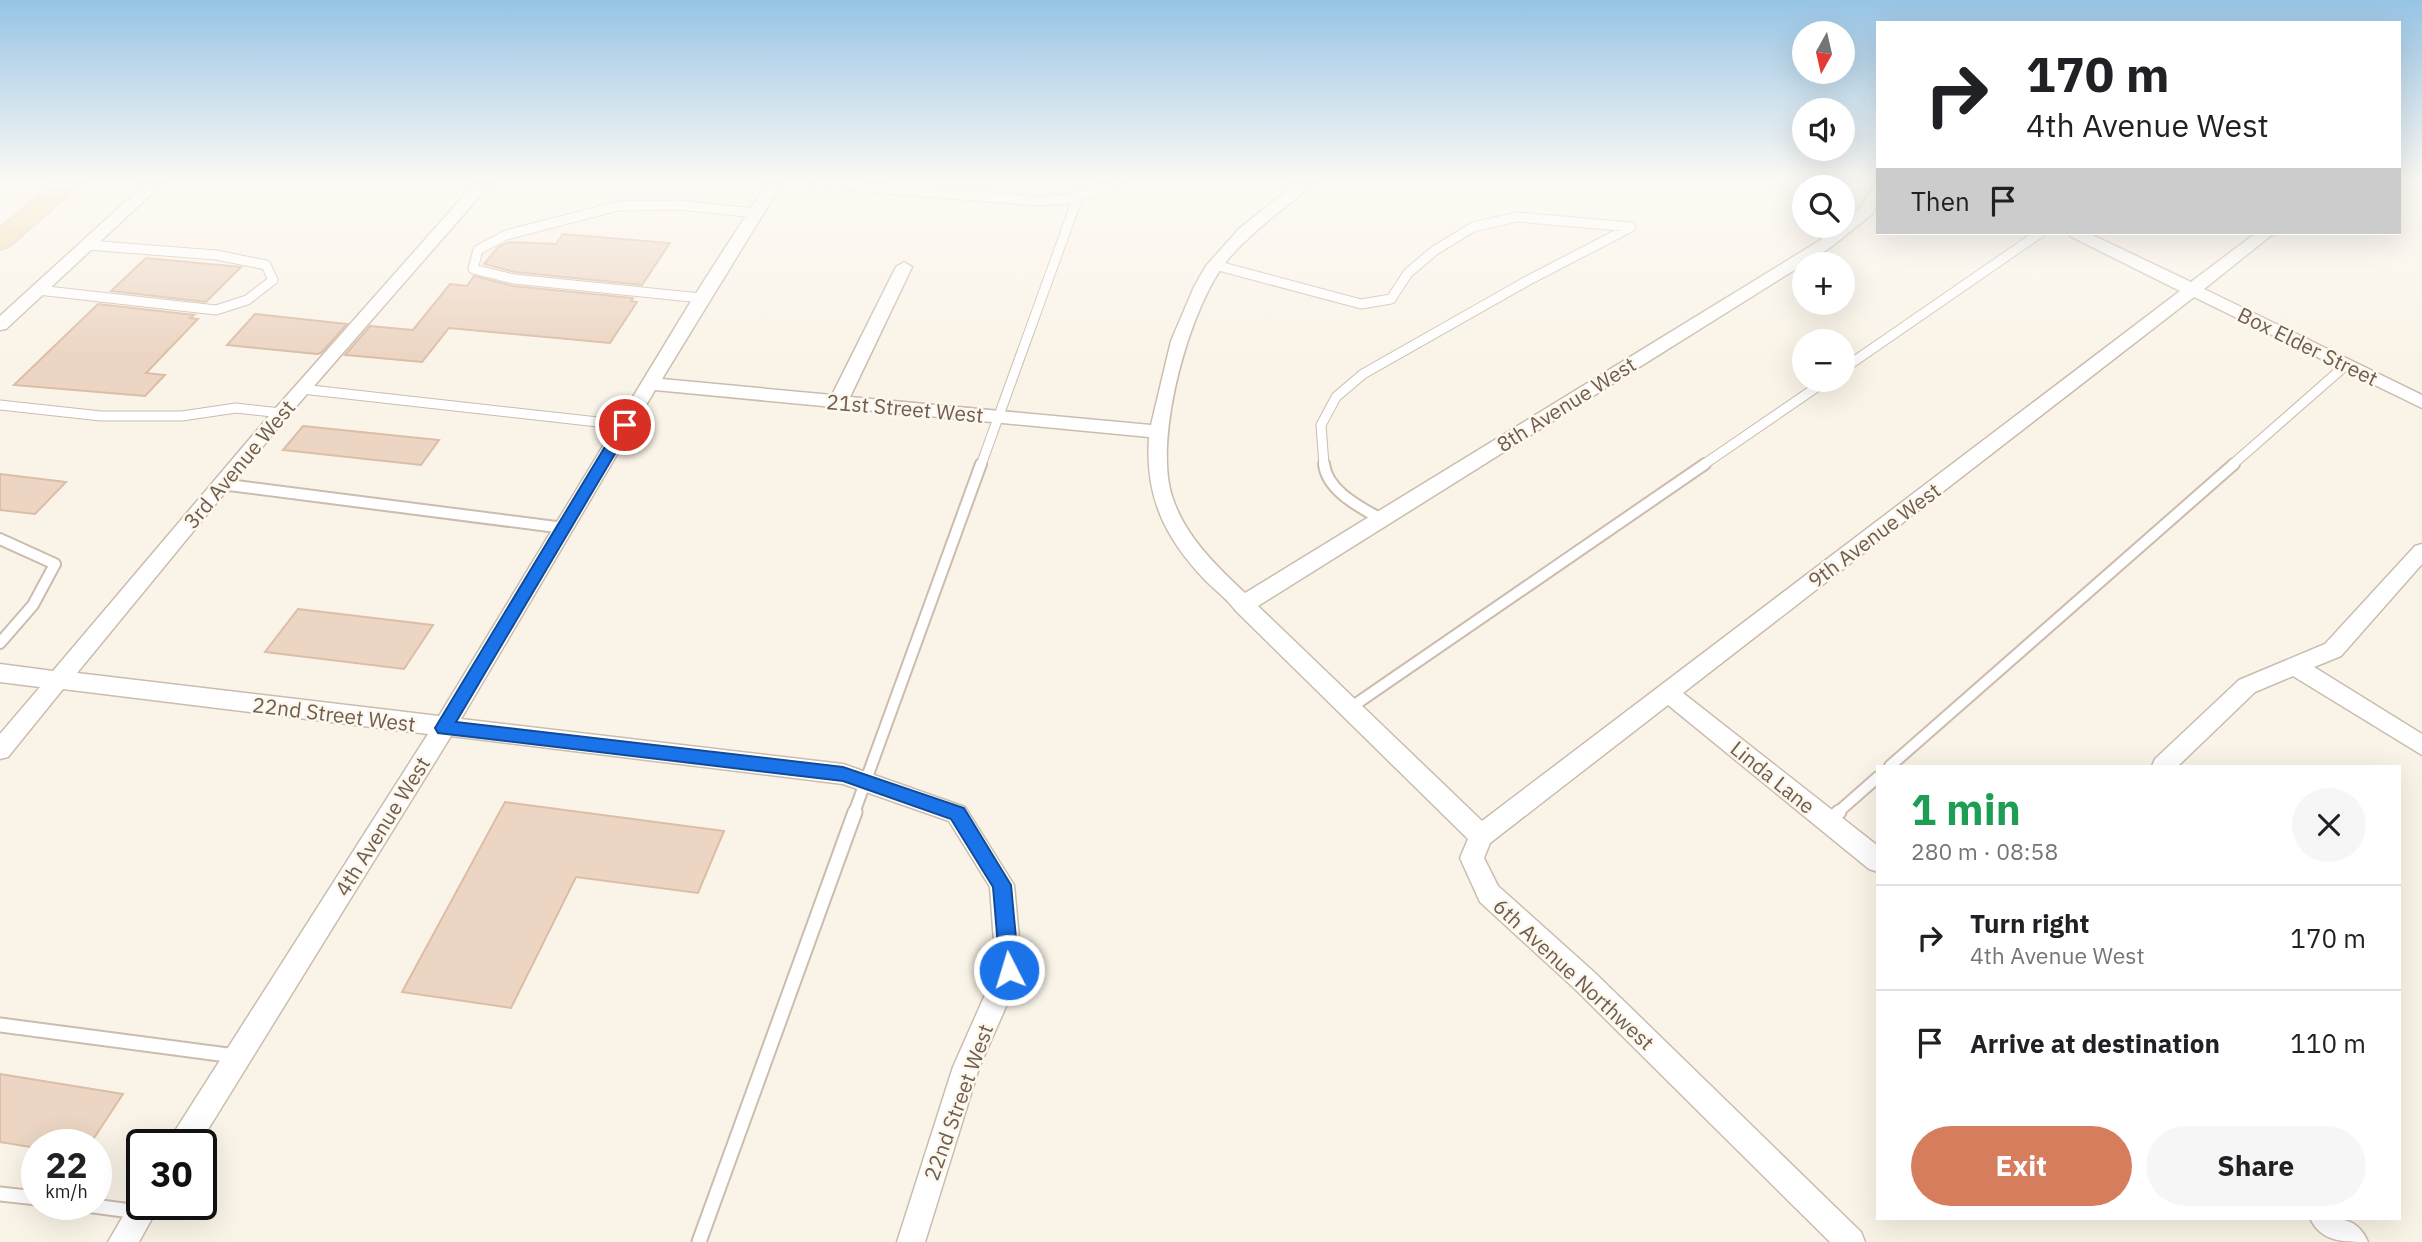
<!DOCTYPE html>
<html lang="en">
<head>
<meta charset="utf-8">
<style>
	body { margin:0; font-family:"IBM Plex Sans",sans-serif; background:#f6f6f6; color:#202124; height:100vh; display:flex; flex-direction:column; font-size:26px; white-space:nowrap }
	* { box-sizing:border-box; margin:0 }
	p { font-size:23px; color:#757577 }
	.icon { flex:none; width:38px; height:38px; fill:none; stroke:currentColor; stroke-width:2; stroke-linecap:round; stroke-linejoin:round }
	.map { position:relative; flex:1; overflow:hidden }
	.panel { position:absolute; left:1876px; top:765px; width:525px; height:455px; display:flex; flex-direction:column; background:#fff; border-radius:0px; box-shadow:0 7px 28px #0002 }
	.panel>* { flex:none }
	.guide { position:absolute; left:1876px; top:21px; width:525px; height:214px; border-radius:0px; box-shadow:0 7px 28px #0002; background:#fff; color:#202124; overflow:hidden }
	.needle { width:46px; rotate:188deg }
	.controls { position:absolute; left:1792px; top:21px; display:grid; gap:14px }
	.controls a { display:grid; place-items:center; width:63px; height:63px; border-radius:50%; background:#fff; box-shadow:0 7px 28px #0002; font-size:35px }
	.speed { position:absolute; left:21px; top:1129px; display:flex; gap:14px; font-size:35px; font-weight:700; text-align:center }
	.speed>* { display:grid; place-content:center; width:91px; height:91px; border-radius:50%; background:#fff; box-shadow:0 7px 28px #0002; line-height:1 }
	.speed small { font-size:18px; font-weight:400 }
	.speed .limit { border:4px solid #111; border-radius:10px; background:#fff; color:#111 }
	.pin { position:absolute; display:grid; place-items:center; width:60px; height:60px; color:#fff; margin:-30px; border:4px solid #fff; border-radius:50%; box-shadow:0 2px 7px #0007 }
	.me { position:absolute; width:77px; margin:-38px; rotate:355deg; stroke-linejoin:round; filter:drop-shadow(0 0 5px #0008) }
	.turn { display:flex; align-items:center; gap:24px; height:147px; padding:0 35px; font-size:32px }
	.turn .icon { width:91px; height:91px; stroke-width:2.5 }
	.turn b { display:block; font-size:49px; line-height:60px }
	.then { display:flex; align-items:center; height:66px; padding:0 35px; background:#0003; gap:14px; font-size:26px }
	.round { display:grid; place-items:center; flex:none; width:74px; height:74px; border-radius:37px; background:#f6f6f6 }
	.headline { display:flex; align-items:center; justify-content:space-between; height:119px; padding:0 35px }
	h1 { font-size:42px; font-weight:800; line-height:52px; color:#1e9e55 }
	.action { display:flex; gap:14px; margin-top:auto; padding:14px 35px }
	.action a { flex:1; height:80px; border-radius:42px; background:#d57d5d; color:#fff; font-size:28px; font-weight:800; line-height:80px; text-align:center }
	.action a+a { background:#f6f6f6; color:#202124 }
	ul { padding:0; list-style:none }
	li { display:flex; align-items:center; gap:21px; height:105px; padding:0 35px; border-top:2px solid #e0e0e0 }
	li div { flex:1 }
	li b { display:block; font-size:26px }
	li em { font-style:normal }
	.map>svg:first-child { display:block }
	.building { fill:#ecd5c3; stroke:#dcbda6; stroke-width:2 }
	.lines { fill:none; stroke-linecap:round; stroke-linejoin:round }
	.lane-far2-casing { stroke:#cbbcaf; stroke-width:11 }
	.lane-far1-casing { stroke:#cbbcaf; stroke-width:14 }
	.lane-casing { stroke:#cbbcaf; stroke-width:17 }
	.street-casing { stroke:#cbbcaf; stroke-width:3 }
	.primary-casing { stroke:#d7d2ce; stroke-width:4 }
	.lane-far2 { stroke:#fff; stroke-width:9 }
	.lane-far1 { stroke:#fff; stroke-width:10 }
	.lane { stroke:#fff; stroke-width:13 }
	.street { fill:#fff; fill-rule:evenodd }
	.primary { fill:#f0d9a9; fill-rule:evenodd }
	.route { fill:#1a73e8; stroke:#114b97; stroke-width:2 }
	.labels { text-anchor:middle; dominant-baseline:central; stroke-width:5; stroke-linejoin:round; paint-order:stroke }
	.street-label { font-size:21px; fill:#715d4f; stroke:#fdf8ee }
</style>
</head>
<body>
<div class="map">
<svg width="2422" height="1242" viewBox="0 0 2422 1242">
	<rect width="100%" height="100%" fill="#faf4e8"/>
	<path class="building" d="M563,234L670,243L642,285L515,272L484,264L498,247L509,242L556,244Z
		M146,258L241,267L206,302L111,291Z
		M474,276L513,286L633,298L631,301L637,302L610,343L449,328L422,362L345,355L370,326L413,330L450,284L467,286Z
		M98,304L194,315L190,318L198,319L146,373L165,375L145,396L14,385Z
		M255,314L347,324L321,353L317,354L227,345Z
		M303,426L439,440L421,465L283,450Z
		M0,474L66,482L35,514L0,510Z
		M298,609L433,625L404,669L265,652Z
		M505,802L724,831L698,893L576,877L511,1008L402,992Z
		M0,1074L123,1094L90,1144H37V1148L0,1142Z"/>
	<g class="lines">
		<g class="lane-far2-casing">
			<path id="lane-far2" d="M814,183L1037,201L1071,199L1121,183
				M1215,265L1361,304L1391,299L1408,273L1434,251L1473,227L1517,217L1631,227L1527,281L1363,374L1336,397L1321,425L1324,465
				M38,290L216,310L247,300L273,280L266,265L216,255L87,245
				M701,298L514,279L473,269L478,250L506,235L618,206L680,205L754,213
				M1843,369L2040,233
				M302,389L625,425
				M0,405L101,416H182L236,408L281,413
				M981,465L1078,197
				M1703,465L1827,380
				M2232,465L2346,365"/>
		</g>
		<g class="lane-far1-casing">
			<path id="lane-far1" d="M1324,464C1327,491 1360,507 1381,519
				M221,484L564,528
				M0,539L55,564L33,605L0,643
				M1350,708L1705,464
				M1890,766L2234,464
				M854,813L981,464
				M1837,813L1878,777"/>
		</g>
		<g class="lane-casing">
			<path id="lane" d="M1828,821L1839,812
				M0,1025L235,1056
				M0,1194L37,1198
				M79,1204L138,1212
				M699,1242L855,812"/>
		</g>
		<g class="street-casing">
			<path id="street" d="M146,183H163L6,329L0,330V316Z
				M475,183H491L287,417L77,673L439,716L693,298L767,183H782L662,379L832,395L896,267L904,262L912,267L850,397L1151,425L1171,341L1194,287L1206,266L1239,229L1296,183H1312C1306,192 1294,200 1285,207C1265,223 1246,239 1229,258C1190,304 1153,438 1172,496C1184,535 1216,566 1245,593L1819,241L1838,226H1843V222L1860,208L1873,188L1878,186V204L1872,214L1831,247L1258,606L1482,821L2180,291L2070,236L2068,233H2088L2191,282L2256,233H2274L2204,289L2422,395V408L2194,297L1683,693L1878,846V872L1869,869L1668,705L1490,843L1484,858L1498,886L1594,972L1861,1232L1865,1242H1830L1576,990L1480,902L1460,858L1468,839L1236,611C1227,599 1215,590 1205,580C1164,537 1145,496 1149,437L655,390L461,719L843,764L965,807L1014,885L1022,970L979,1068L925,1242H897L953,1067L996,970L990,887L949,821L843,784L451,736L199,1144H169L173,1134L428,734L63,689L8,757L0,759V734L40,687L0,682V664L53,671L275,409Z
				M2422,544V564L2341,656L2314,667L2422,734V755L2293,676L2255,692L2178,766H2152L2155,759L2239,680L2325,644L2415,546Z
				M142,1192V1204H160L139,1242H108L136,1194Z
				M2310,1218C2335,1218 2357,1215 2368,1242C2343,1242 2321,1242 2310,1218Z"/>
		</g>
		<g class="primary-casing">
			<path id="primary" d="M55,183H81L9,246L0,249V228Z"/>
		</g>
		<use href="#lane-far2" class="lane-far2"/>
		<use href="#lane-far1" class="lane-far1"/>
		<use href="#lane" class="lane"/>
		<use href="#street" class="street"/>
		<use href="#primary" class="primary"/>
	</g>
	<linearGradient id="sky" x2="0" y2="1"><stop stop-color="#97c4e5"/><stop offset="0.51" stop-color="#fdfaf5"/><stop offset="1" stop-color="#fdfaf5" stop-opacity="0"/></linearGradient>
	<rect width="2422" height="356" fill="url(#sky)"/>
	<path class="route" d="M625,421L632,425L456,722L843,767L964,808L1011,885L1019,970L1016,977L1009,979L1002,977L1000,970L993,887L951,819L843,781L438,733L435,728L438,723L620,422Z"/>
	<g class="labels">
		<g class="street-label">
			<text transform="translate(2308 346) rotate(26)">Box Elder Street</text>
			<text transform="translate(1566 404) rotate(-32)">8th Avenue West</text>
			<text transform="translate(905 408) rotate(5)">21st Street West</text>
			<text transform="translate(239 464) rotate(-50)">3rd Avenue West</text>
			<text transform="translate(1874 535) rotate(-37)">9th Avenue West</text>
			<text transform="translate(334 714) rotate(7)">22nd Street West</text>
			<text transform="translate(1773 777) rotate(39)">Linda Lane</text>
			<text transform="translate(382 826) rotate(-58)">4th Avenue West</text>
			<text transform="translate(1574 974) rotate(43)">6th Avenue Northwest</text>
			<text transform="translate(958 1102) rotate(-70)">22nd Street West</text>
		</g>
	</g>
</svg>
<div class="controls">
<a><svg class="needle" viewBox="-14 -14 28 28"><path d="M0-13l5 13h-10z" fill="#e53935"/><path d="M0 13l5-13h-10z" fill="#757577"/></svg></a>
<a><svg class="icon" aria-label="sound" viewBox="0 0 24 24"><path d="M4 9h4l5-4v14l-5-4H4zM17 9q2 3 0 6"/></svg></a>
<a><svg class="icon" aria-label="search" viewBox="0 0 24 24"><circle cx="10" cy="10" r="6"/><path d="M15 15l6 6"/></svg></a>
<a>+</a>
<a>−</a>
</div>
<div class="speed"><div>22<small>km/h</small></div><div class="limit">30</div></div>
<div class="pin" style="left:625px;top:425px;background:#d93025"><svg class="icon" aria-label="arrive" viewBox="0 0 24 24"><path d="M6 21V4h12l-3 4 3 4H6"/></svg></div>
<svg class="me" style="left:1009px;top:970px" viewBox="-20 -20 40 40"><circle r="17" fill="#1a73e8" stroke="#fff" stroke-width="3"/><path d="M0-11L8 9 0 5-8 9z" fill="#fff"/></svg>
<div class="guide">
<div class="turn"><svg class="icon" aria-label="right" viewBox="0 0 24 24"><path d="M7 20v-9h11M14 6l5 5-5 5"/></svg><div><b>170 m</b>4th Avenue West</div></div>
<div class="then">Then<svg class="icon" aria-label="arrive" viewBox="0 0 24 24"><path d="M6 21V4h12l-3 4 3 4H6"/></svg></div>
</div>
<section class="panel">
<div class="headline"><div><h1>1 min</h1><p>280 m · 08:58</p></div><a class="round"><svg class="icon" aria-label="close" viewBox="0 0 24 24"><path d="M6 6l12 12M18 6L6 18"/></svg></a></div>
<ul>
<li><svg class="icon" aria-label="right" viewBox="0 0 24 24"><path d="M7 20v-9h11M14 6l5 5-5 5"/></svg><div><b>Turn right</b><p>4th Avenue West</p></div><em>170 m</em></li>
<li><svg class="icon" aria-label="arrive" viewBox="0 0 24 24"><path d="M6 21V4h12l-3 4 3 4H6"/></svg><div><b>Arrive at destination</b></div><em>110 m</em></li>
</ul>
<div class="action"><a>Exit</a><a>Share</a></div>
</section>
</div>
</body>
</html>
